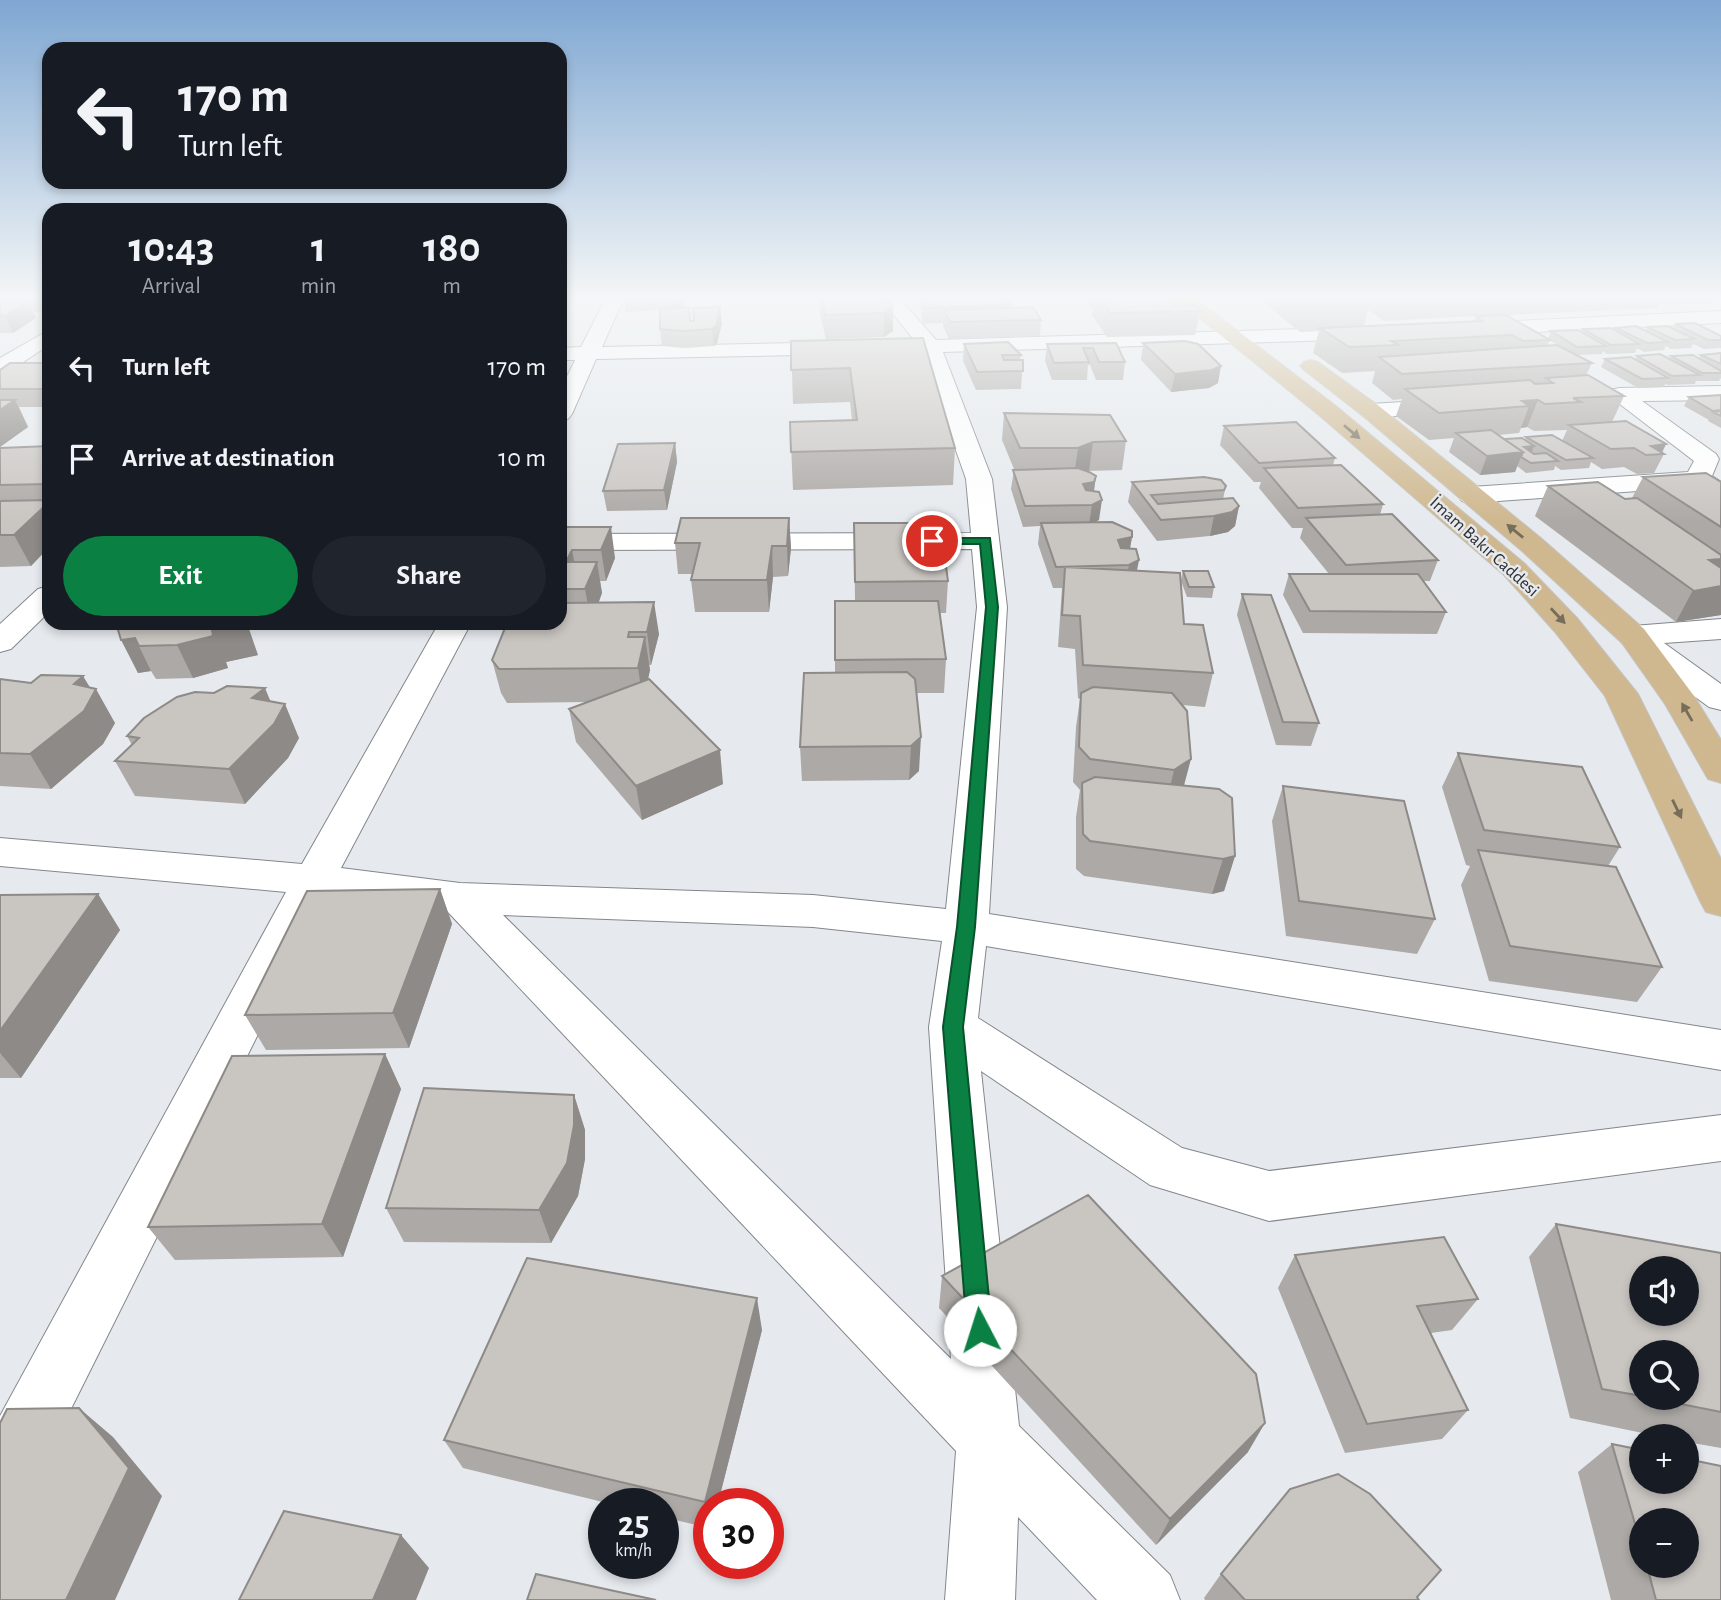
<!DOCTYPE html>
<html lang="en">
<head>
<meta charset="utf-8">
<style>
	body { margin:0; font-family:"Alegreya Sans",sans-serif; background:#20242c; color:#f1f3f6; height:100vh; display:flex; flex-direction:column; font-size:26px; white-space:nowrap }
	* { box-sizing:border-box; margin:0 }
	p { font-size:23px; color:#9ea1a6 }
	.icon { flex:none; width:38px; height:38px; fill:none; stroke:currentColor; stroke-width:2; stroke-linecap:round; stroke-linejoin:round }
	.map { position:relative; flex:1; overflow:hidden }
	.details { position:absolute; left:42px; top:203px; width:525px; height:427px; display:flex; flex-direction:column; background:#171b24; border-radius:21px; box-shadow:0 4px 10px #0003 }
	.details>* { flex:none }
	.top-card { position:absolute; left:42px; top:42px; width:525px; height:147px; border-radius:21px; box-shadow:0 4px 10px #0003; background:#171b24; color:#f1f3f6; overflow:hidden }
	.fabs { position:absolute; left:1629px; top:1256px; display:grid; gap:14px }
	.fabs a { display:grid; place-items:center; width:70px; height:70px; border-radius:50%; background:#171b24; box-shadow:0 4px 10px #0003; font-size:35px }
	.speed { position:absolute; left:588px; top:1488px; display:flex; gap:14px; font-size:35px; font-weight:700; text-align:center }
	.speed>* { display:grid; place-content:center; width:91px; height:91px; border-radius:50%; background:#171b24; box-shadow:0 4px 10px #0003; line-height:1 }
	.speed small { font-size:18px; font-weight:400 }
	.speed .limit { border:10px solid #d22; background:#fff; color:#111 }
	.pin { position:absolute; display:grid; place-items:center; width:60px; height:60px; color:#fff; margin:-30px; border:4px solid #fff; border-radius:50%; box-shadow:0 2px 7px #0007 }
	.me { position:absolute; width:77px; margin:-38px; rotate:355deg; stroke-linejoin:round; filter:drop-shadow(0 0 5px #0008) }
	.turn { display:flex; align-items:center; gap:24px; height:147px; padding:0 21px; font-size:32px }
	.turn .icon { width:91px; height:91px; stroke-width:2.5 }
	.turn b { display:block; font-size:49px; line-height:60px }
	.eta { display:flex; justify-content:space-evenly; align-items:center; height:119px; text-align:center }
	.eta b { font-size:42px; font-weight:600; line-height:49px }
	.action { display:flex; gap:14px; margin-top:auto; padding:14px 21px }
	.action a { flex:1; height:80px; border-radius:42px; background:#0b8043; color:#fff; font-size:28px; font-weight:600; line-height:80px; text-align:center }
	.action a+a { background:#20242c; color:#f1f3f6 }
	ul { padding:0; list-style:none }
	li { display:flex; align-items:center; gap:21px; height:91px; padding:0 21px }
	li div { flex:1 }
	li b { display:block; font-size:26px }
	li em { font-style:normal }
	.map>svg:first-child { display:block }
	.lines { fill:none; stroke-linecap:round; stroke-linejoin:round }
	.minor-casing { stroke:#83878b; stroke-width:2 }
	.major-casing { stroke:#c4c5c5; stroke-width:2 }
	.minor { fill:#fff; fill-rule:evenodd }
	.major { fill:#cfb88f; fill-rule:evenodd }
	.wall { fill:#ada9a6; fill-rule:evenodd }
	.shaded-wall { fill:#8d8a87 }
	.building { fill:#c9c5c1; stroke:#8d8a87; stroke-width:2; fill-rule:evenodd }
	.oneway { fill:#766d5b }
	.route { fill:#0b8043; stroke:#07532c; stroke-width:2 }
	.labels { text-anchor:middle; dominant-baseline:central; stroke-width:5; stroke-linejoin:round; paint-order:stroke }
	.far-street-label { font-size:18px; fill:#2e2f31; stroke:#e6eaee }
</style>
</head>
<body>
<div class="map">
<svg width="1721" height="1600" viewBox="0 0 1721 1600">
	<rect width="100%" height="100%" fill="#e6eaee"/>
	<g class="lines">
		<g class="minor-casing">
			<path id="minor" d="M606,298H624L602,347L845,342L852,344L855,348L852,352L845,354L596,359L572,414L568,419L560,421V391L575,360H560V348L581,347Z
				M880,298H899L936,340L1369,327L1376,329L1379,333L1376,337L1369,339L943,352L992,479L1007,607L989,914L1721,1030V1070L986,946L978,1018L1182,1148L1269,1171L1721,1115V1161L1269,1221L1150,1185L981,1071L1019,1426L1170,1575L1180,1600H1097L1018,1517L1015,1600H945L956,1451L448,912L327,896L23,1505L0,1515V1416L286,892L0,866V838L302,864L439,623H471L341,868L460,883L813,895L946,909L977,607L972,549L560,550V534L971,533L966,479L922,353L898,351L895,347L898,343L915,341ZM503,915L813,927L942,941L929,1027L951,1359Z
				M1721,311V323L1475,335L1468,333L1465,329L1468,325L1475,323Z
				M49,330V345L8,372L0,373V358Z
				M1721,386V400L1642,401L1716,454L1719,459L1712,476L1721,482V502L1712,500L1693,487L1471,503L1462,501L1458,495L1462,489L1471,487L1688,472L1694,461L1608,395L1611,390L1619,388Z
				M1450,399L1458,401L1461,406L1458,411L1371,418L1363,416L1359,411L1363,406L1371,404Z
				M49,586V612L11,649L0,652V624L38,589Z
				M1721,619V639L1664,643L1721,684V710L1709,707L1622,643L1617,636L1622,629L1633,626Z"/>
		</g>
		<g class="major-casing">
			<path id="major" d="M1175,298H1195L1336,406L1524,563L1577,618L1638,694L1721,859V916L1706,912L1700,901L1605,696L1555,632L1504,575L1320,416Z
				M1311,360L1318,362L1379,406L1542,539L1644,629L1694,696L1721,740V783L1708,779L1665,704L1622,643L1522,551L1363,416L1304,370L1300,366L1304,362Z"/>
		</g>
		<use href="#minor" class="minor"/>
		<use href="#major" class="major"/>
	</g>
	<path class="wall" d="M0,298H49V311L33,312L36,318L13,333H0Z
		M560,298H574L572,303H566V308L563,319H560Z
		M624,298H685L686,301L681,306L675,308L690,321L722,323L717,343L714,346L685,348L662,346L660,329V310L626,312Z
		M820,298H887L893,307V331L884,337L826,339L820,315Z
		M919,298H1007L1011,305V308L1041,320L1040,336L949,339L943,326V323L923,324Z
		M1084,298H1177L1176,306L1200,311L1195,335L1107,337L1092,315L1093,310Z
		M1258,298H1716L1711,303H1665L1661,301L1657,308L1507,315L1550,340L1547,346L1562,348L1548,339L1551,331L1582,332L1583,329L1615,330L1616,328L1645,331L1647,327L1673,329L1675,324L1721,336V348L1704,349L1693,344L1691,348L1671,349L1666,346L1664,350L1644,352L1637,348L1635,353L1607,354L1603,351L1602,354L1576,355L1592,363L1586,375L1624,396L1612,422L1666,444L1662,453L1664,454L1654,473L1637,474L1624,467L1602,469L1591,462L1589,468L1561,470L1555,466L1554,470L1526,473L1517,466L1515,472L1480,475L1449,452L1454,438L1429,440L1396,416L1402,399L1393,400L1372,383L1375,371L1342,373L1313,353L1319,331L1300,332ZM1368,310L1384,321L1476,316L1474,321L1364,326ZM1527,427L1534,431L1567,430L1562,441L1526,437L1525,440L1504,439L1498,435L1519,433L1521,428Z
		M923,338L955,448L953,485L793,490L790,422L852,420L850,402L793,404L791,341Z
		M1116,343L1125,362L1123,380H1096L1090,365H1088L1087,380H1052L1045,361L1047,344Z
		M1143,343L1218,383L1209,388L1171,392L1141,360Z
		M964,344L1021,355L1020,360H1023L1021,389L976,390L963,361Z
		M1721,353V378L1719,381H1696L1695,384L1668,385L1665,384L1664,387L1638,388L1601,367L1605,359L1635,360L1637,356L1670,359L1671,356L1699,359L1701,355Z
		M49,363V407H19L28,427L0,447V370Z
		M1721,395V428L1708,421L1709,420L1684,406L1689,397Z
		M1004,413L1126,441L1122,470L1087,471L1096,476L1094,491L1099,520L1095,522L1132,537L1130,549L1137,571L1184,624L1213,673L1205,707L1182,705L1184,786L1235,856L1224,891L1212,894L1084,876L1076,869V817L1080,790L1073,782L1076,727L1080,699L1078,698L1075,649L1058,647L1062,588H1053L1038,544L1040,526L1023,527L1011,489L1014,469L1002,440Z
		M1224,426L1335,458L1333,465L1383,504L1380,515L1438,560L1430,581H1423L1446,612L1437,634L1303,633L1283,595L1289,574H1329L1300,538L1303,528H1292L1259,488L1261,482H1254L1220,445Z
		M49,428V547L31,566L0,567V448L45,447Z
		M675,443L677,462L667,510L607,511L603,491Z
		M1643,477L1721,482V615L1676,622L1535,516L1548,486L1625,499L1632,498Z
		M1132,482L1226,486L1223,499L1239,506L1235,526L1228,532L1210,536L1157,541L1128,502Z
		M789,518L791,548L788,576L773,577L769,612H695L691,580L693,574H678L675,543Z
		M854,523L948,581L946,613H940L946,659L944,693H917L919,771L909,780L802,781L800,747L835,672V601H855Z
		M560,527L615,558L606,581H600L602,593L599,602L659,634L651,665H649L650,670L648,679L723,784L642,820L576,742L569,709L588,702L507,703L501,693L492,660L560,623Z
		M1183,571L1214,587L1212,598L1187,597L1181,581Z
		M1242,594L1319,723L1311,746L1276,745L1237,615Z
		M116,623L258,655L226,662L228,668L193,678L156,679L151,671L138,673Z
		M0,679L31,683L90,688L115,723L103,744L51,789L0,786Z
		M270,701L299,738L288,758L245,804L135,796L115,761L132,745L127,736Z
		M1458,753L1620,847L1608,866L1662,967L1637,1002L1489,981L1461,885L1470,866L1466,865L1442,787Z
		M1283,786L1435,919L1417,954L1286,936L1272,821Z
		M440,889L452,924L409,1048L266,1050L245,1015Z
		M98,894L120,930L21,1078H0V895Z
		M385,1054L401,1089L343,1257L175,1260L148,1227Z
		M574,1095L585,1130V1159L578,1196L551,1243L404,1242L386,1208Z
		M1556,1224L1721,1253V1448L1687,1442V1437H1662L1570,1418L1529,1257ZM1642,1353L1687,1398H1642Z
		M1295,1255L1478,1299L1452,1330L1431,1333L1468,1410L1442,1439L1345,1453L1278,1288Z
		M942,1276L1248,1452L1156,1545L939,1308Z
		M762,1330L718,1503H709V1528L663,1517V1503H607L463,1468L444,1440Z
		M1612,1444L1721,1600H1611L1578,1472ZM1642,1521L1687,1566H1642Z
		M1221,1574L1417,1597L1419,1600H1205L1204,1598Z"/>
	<path class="shaded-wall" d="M41,298H49V311L48,312Z
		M562,298H565L566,308L563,319L560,303Z
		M670,298H685L686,301L681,306L671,309Z
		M28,302L36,318L13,333L5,316Z
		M720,307L722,323L717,343L714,346L712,329Z
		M893,307V331L884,337V313Z
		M1221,366L1218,383L1209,388L1171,392L1175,374Z
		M15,400L28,427L0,447V410Z
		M1538,400L1527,427L1521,428L1529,406L1522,401Z
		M49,441V454L43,442Z
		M1093,442L1089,471L1074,476L1078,448Z
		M675,443L677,462L667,510L664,490Z
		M1666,444L1661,454L1651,446Z
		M1534,446L1530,456L1521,457L1515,472L1480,475L1487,456Z
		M1096,476L1093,496L1081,504L1083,484Z
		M1102,500L1099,520L1089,525L1092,505Z
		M49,502V547L31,566L14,535Z
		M1239,506L1235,526L1228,532L1210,536L1214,516Z
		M789,518L791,548L788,576L787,546Z
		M611,527L615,558L606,581L601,550Z
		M1132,537L1128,558L1114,561L1118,540Z
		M772,546L773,577L769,612L767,580Z
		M572,550L578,581L566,562Z
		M1721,559V566L1708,588L1721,586V615L1676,622L1709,560Z
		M1139,560L1135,581L1125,586L1129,565Z
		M597,562L602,593L591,621L585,589Z
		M654,602L659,634L651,665L647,632Z
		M241,623H247L258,655L226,662L228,668L193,678L177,645L212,630Z
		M645,637L650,670L643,701L638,668Z
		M135,638L151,671L138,673L121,640Z
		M83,676L94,694L96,689L115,723L103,744L51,789L30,754L74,684Z
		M265,688L277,717L285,704L299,738L288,758L245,804L229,769L252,698Z
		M921,737L919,771L909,780L911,746Z
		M720,750L723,784L642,820L636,786Z
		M1191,759L1182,793L1166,805L1174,770Z
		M1235,856L1224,891L1212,894L1223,859Z
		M440,889L452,924L409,1048L393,1013Z
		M98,894L120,930L21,1078L0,1053V1031Z
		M385,1054L401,1089L343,1257L322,1224Z
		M574,1095L585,1130V1159L578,1196L551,1243L539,1210Z
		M757,1298L762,1330L718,1503H709V1518L705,1502Z
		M79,1408L113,1437L162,1496L115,1600H66Z
		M1265,1423L1248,1452L1156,1545L1170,1519Z
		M401,1535L429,1568L416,1600H373Z"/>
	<path class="building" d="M821,298H887L893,307L884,313L825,315Z
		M922,298H1007L1011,305L924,308Z
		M1099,298H1169L1175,306L1195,305L1200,311L1110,313Z
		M1303,298H1372L1308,301Z
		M0,302H28L5,316L0,317Z
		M689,307L690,321H694L693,308L720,307L716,326L712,329L683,331L660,329V309Z
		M1033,307L1041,320L950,322L944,310Z
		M1506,315L1550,340L1523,341L1512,335L1391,341L1398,345L1349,347L1320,328L1482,321L1476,316Z
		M1695,323L1721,336V340H1708L1675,324Z
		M1636,326L1668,342L1647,343L1616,328Z
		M1667,326L1695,339L1675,340L1647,327Z
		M1611,328L1639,344L1611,345L1583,329Z
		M1578,330L1606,346L1577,347L1551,331Z
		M923,338L955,448L791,452L790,422L857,420L850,368L791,370V341Z
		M1185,341L1198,344L1221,366L1212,370L1175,374L1143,343Z
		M1008,342L1021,355H1002L1004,360H1023V371L977,372L964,344Z
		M1116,343L1125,362H1099L1093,348H1083L1089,362L1054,363L1047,344Z
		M1557,345L1592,363L1402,374L1379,357Z
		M1721,353V364L1701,355Z
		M1660,354L1700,375L1672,376L1637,356Z
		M1693,355L1721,371V373H1702L1671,356Z
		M1631,357L1668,378L1642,379L1605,359Z
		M10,363H49V389H0V370Z
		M1588,375L1624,396L1573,398L1581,402L1545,404L1538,400L1522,401L1529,406L1439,413L1405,389L1530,380L1535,384L1553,383L1546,378Z
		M1721,395V410L1713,411L1689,397Z
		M0,400H15L0,410Z
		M1721,411V416L1713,412Z
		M1004,413L1110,415L1126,441L1093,442L1078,448H1020Z
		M1626,421L1666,444L1651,446L1664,454L1646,455L1634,448L1611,449L1569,425Z
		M1296,422L1335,458L1259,463L1224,426Z
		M49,428V441L43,442Z
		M1491,430L1523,452L1487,456L1456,433Z
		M1552,435L1593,458L1566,460L1526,437Z
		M1522,438L1534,446L1524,447L1534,454L1546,453L1558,461L1531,463L1521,457L1523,452L1504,439Z
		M675,443L664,490L603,491L618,444Z
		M49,446V484L0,485V448Z
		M1341,465L1383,504L1298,508L1264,468Z
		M1078,468L1089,472L1096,476L1094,482L1083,484L1086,490L1099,492L1102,500L1092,505L1025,506L1013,470Z
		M1706,473L1721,482V527L1643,477Z
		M1204,477L1221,480L1226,486L1224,490L1151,495L1158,504L1233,498L1239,506L1232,512L1214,516L1161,520L1132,482Z
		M1598,482L1625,499L1637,498L1721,555V559L1709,560L1721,568V586L1694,591L1548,486Z
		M49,500V502L14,535H0V501Z
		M1392,514L1438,560L1346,565L1306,518Z
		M681,518H789L787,546H772L767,580H691L700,543H675Z
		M1112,522L1132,531V537L1118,540L1121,548L1136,549L1139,560L1129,565L1056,567L1041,523Z
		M854,523H940L948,581L855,582Z
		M560,527H611L601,550H572L566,562H597L585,589H560Z
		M1065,567L1180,573L1184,624L1203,625L1213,673L1083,665L1080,616L1062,615Z
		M1183,571H1208L1214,587H1189Z
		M1289,574H1418L1446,612L1310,611Z
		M1242,594L1271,595L1319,723L1283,722Z
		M835,601H938L946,659L835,660Z
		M654,602L647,632H629L628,637H645L638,668L499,669L492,660L507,623H560V603Z
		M116,623H241L212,630L213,636L177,645L139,646L135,638L121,640Z
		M907,672L915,679L921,737L911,746L800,747L804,673Z
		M41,675L83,676L74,684L96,689L84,711L30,754L0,753V679L31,683Z
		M649,679L720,750L636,786L569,709Z
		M227,686L265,688L252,698L285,704L274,724L229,769L115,761L139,738L127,736L144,718L177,697L195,692L214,693Z
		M1093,687L1172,693L1187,711L1191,759L1174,770L1090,759L1079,747L1081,693Z
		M1458,753L1582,767L1620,847L1484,830Z
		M1095,777L1219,789L1232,798L1235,856L1223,859L1090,841L1083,834L1082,783Z
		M1283,786L1404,801L1435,919L1299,901Z
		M1478,850L1616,867L1662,967L1510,946Z
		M440,889L393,1013L245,1015L307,891Z
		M98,894L0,1031V895Z
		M385,1054L322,1224L148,1227L232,1056Z
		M424,1088L574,1095V1125L567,1163L539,1210L386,1208Z
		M1088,1195L1256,1374L1265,1423L1170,1519L942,1276Z
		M1556,1224L1721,1253V1412L1651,1398H1687V1353H1642V1396L1602,1389ZM1642,1269H1687V1314H1642Z
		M1444,1237L1478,1299L1417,1306L1468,1410L1367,1424L1295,1255Z
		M527,1258L757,1298L705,1502L444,1440Z
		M79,1408L129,1468L66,1600H0V1423L7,1409Z
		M1612,1444L1642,1450V1482H1687V1459L1721,1466V1600H1656L1647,1566H1687V1521H1642V1548Z
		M1338,1474L1370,1494L1441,1570L1417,1597L1419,1600H1245L1221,1574L1290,1489Z
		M284,1511L401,1535L373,1600H239Z
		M536,1574L656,1600H527Z"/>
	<defs><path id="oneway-solid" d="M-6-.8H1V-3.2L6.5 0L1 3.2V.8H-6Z" transform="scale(1.75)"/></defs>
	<g class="oneway">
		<use href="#oneway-solid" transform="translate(1352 432) rotate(40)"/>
		<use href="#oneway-solid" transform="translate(1515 531) rotate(-141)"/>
		<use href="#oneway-solid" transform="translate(1558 616) rotate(47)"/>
		<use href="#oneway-solid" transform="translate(1687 712) rotate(-120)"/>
		<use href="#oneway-solid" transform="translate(1677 809) rotate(64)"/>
	</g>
	<linearGradient id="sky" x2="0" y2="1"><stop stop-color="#7fa7d2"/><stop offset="0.57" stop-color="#f4f6f7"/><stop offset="1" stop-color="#f4f6f7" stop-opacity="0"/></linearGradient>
	<rect width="1721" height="522" fill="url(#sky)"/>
	<path class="route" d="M928,538H990L998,607L975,927L963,1027L992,1330L989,1339L980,1343L971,1339L967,1330L943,1027L957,927L986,607L980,544H932L926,541Z"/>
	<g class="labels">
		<g class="far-street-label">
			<text transform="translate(1484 547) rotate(42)">İmam Bakır Caddesi</text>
		</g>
	</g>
</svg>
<div class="fabs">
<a><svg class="icon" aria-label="sound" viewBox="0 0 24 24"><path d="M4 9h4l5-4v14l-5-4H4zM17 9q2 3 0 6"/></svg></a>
<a><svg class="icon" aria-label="search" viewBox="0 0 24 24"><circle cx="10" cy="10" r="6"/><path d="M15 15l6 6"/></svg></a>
<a>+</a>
<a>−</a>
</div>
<div class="speed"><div>25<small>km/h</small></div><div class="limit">30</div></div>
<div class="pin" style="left:932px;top:541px;background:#d93025"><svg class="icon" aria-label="arrive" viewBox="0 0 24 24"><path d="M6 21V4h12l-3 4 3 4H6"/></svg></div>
<svg class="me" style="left:980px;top:1330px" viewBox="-20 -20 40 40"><circle r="19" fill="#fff"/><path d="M0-13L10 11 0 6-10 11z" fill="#0b8043"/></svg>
<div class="top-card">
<div class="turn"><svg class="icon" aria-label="left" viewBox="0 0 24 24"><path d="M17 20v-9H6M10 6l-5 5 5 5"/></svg><div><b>170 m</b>Turn left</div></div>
</div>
<section class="details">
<div class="eta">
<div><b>10:43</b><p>Arrival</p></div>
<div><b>1</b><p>min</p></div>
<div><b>180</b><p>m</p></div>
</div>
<ul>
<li><svg class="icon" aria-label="left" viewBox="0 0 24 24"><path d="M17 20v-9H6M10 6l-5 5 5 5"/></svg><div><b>Turn left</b></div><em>170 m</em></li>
<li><svg class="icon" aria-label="arrive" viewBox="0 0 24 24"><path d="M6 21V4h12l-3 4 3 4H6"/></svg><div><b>Arrive at destination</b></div><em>10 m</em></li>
</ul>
<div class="action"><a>Exit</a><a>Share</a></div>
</section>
</div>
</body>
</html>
